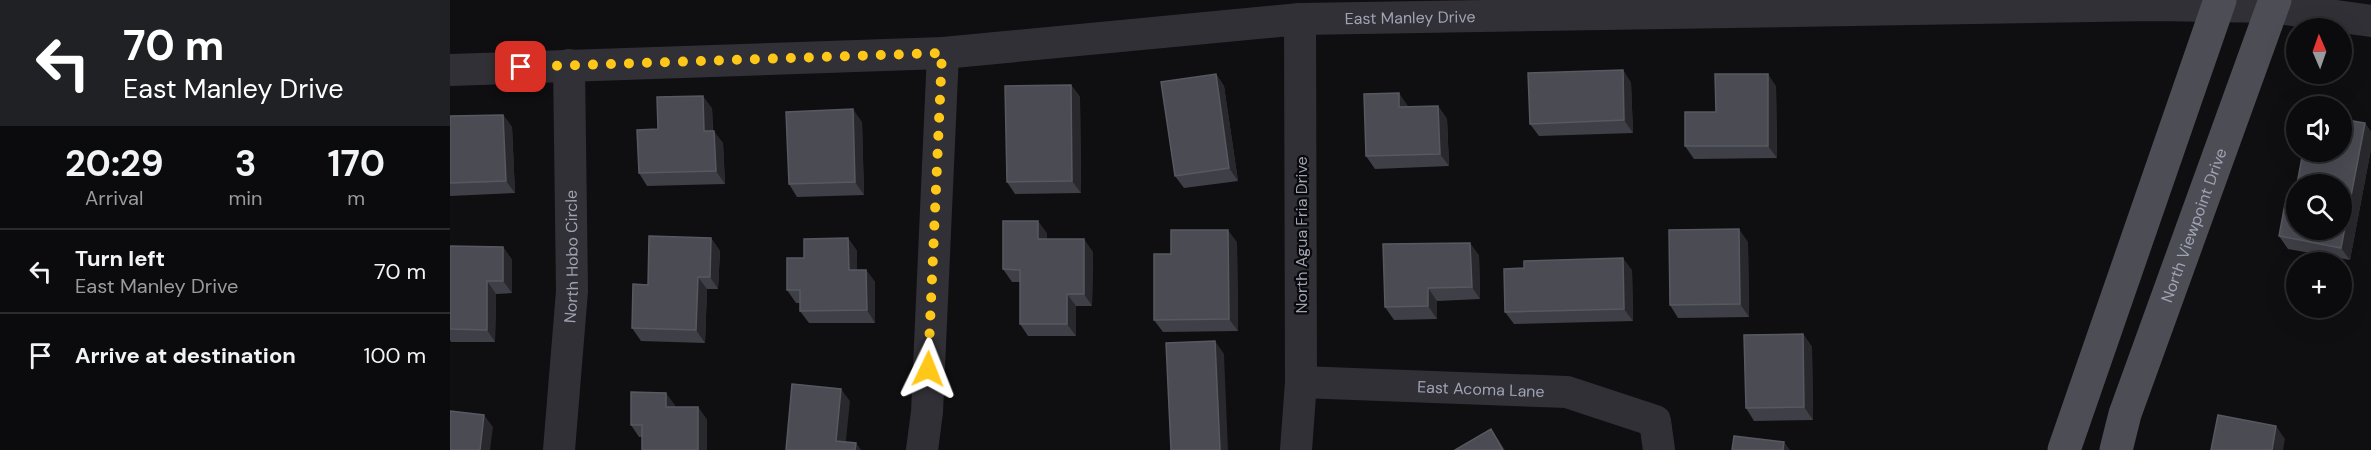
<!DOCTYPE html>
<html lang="en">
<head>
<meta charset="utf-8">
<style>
	body { margin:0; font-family:"DM Sans",sans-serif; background:#19191b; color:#f1f3f6; height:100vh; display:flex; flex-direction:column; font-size:22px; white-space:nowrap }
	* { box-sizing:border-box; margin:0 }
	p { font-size:20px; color:#9a9b9d }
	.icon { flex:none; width:33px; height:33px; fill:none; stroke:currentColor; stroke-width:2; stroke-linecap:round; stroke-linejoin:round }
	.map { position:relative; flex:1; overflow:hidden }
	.details { display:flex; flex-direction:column; background:#0b0b0d; width:450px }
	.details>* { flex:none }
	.hud { background:#202124; color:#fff; overflow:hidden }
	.needle { width:39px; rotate:358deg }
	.tools { position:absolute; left:1836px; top:18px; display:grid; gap:12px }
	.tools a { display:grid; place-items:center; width:66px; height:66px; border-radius:50%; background:#0b0b0d; box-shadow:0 6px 24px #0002,0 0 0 2px #2b2b2e; font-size:30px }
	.pin { position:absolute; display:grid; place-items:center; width:51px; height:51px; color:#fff; margin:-26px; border-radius:12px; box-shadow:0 3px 9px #0006 }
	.me { position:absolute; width:66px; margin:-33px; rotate:2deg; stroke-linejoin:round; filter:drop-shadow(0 0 4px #0008) }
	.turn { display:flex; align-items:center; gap:21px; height:126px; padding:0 24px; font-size:27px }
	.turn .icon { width:78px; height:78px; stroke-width:2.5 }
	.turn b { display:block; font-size:42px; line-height:51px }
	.eta { display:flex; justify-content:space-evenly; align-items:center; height:102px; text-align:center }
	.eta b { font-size:36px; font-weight:700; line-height:42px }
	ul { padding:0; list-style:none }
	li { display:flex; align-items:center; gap:18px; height:84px; padding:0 24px; border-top:2px solid #2b2b2e }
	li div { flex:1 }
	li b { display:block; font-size:22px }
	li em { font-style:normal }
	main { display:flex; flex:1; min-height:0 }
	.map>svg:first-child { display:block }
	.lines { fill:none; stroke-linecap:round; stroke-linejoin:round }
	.minor { stroke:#303036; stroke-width:32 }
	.major { stroke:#4c4d55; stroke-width:33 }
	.wall { fill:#3f4047 }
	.shaded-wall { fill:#28282d }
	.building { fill:#4a4b53; stroke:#575962; stroke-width:1.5 }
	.route { stroke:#ffc819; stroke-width:10; stroke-dasharray:0 18 }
	.labels { text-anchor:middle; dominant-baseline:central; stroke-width:4.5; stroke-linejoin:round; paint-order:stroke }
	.street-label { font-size:16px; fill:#9fa3b3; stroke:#0a0a0c }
</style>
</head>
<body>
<main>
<section class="details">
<div class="hud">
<div class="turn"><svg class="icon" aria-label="left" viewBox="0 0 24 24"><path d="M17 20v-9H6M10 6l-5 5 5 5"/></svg><div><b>70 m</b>East Manley Drive</div></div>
</div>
<div class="eta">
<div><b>20:29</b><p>Arrival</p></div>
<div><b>3</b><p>min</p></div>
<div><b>170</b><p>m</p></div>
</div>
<ul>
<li><svg class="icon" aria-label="left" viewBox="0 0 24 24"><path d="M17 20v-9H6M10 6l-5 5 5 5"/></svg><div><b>Turn left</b><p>East Manley Drive</p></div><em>70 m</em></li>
<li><svg class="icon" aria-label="arrive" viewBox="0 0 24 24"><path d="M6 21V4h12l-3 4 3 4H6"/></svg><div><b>Arrive at destination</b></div><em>100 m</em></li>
</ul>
</section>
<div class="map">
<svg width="1921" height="450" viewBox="0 0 1921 450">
	<rect width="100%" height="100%" fill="#0f0f11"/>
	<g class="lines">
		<g class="minor">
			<path id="s1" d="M0,70L493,53L850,19L1704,5L1822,7L1921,21"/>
			<path id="s2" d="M851,382L1117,392L1205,421L1209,450"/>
			<path id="s3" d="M109,450L122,291L119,65"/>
			<path d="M472,450L477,412L493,53"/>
			<path d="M846,450L851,382L850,19"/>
		</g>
		<g class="major">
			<path d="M1614,450L1770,0"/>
			<path id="s4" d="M1666,450L1675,414L1825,0"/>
		</g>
	</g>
	<path class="wall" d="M1173,70L1181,83L1183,133L1089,136L1080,124Z
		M766,74L774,86L788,181L734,188L725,176Z
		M621,85L630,97L631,193L565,194L557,182Z
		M1326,86L1327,158L1244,159L1235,146L1266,112Z
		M958,106V107L988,106L997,119L999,166L925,169L916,156Z
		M262,108L263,131L273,143L275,184L197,186L189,173L208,129Z
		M53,115L62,127L65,193L0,196V116Z
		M412,122L414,195L347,197L339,184Z
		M1915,123L1921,132V149L1900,260L1838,249L1829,236L1843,206Z
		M597,233V239L643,252L642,306H626V336H578L570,324V282H562L553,269Z
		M261,238L270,251L268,289H257L255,343L191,341L182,328L198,285Z
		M398,238L407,251V270H416L425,282V323H359L350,311V303H346L337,290L354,258Z
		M787,242L788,331L713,332L704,320L721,254Z
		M1298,242L1299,317L1228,318L1220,305Z
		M0,246L53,247L62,260V293L46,294L45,342H1L0,340Z
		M1029,255L1030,299L987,301V319L944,320L935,307Z
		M1182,270L1183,321L1064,324L1055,312Z
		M1353,334L1362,347L1363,420L1304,421L1296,408Z
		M225,405V407H248L257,420V450H192V437H189L181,425Z"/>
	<path class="shaded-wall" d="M1173,70L1181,83L1183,133L1174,120Z
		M766,74L774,86L788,181L779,168Z
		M1318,74L1326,86L1327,158L1318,146Z
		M621,85L630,97L631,193L622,181Z
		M949,93L958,106V120L949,107Z
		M253,96L262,108L263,144L254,131Z
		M988,106L997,119L999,166L990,154Z
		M403,109L412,122L414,195L405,182Z
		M53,115L62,127L65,193L56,181Z
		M1915,123L1921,132V149L1900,260L1891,248Z
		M264,131L273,143L275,184L266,171Z
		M588,221L597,233V252L588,239Z
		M1289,229L1298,242L1299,317L1290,304Z
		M778,230L787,242L788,331L779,319Z
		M261,238L270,251L268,289L260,277Z
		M398,238L407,251V282L399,270Z
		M634,239L643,252L642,306L634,294Z
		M1020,243L1029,255L1030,299L1022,287Z
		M53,247L62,260V293L53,281Z
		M1173,258L1182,270L1183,321L1174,309Z
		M416,270L425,282V323L417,310Z
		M248,277L257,289L255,343L246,330Z
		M37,281L46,294L45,342L37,330Z
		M978,288L987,301V319L978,306Z
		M617,294L626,306V336L617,324Z
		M1353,334L1362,347L1363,420L1354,407Z
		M765,341L774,354L778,450H770Z
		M391,389L400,401L395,450L386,441Z
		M216,393L225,405V420L216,407Z
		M248,407L257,420V450H248Z
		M34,415L43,427L40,450H30Z
		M1826,426L1835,439L1833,450H1822Z
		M1041,429L1050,442L1055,450H1053Z
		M1334,442L1340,450H1333Z
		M406,443L411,450H405Z"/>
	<path class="building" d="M1173,70L1174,120L1080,124L1078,73Z
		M766,74L779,168L725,176L711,82Z
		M1265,74H1318V146H1235V112H1266Z
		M621,85L622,181L557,182L555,86Z
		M949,93V107L988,106L990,154L916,156L914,94Z
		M253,96L254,131H264L266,171L189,173L187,130L208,129L207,97Z
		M403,109L405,182L339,184L336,112Z
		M53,115L56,181L0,183V116Z
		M1892,119L1915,123L1891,248L1829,236L1835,204L1843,206L1846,187V230H1892V184H1847L1853,152H1892Z
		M553,221H588V239H634V294H617V324H570V270L553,269Z
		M1289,229L1290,304L1220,305L1219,230Z
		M721,230H778L779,319L704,320V254H721Z
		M199,236L261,238L260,277H248L246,330L182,328L183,284L198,285Z
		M398,238L399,270H416L417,310L350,311V290H337V258H354V239Z
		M1020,243L1022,287L978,288V306L935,307L933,244Z
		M0,246L53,247V281H37V330L0,329Z
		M1173,258L1174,309L1055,312L1054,269L1074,268V261Z
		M1353,334L1354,407L1296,408L1294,335Z
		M765,341L770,450H721L716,343Z
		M342,384L391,389L386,441L406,443L405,450H336Z
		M181,392L216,393V407H248V450H192V425H181Z
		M0,411L34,415L30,450H0Z
		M1768,415L1826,426L1822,450H1761Z
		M1041,429L1053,450H1005Z
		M1284,436L1334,442L1333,450H1282Z"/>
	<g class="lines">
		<path class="route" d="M71,67L492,53L478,369"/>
	</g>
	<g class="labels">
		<g class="street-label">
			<text stroke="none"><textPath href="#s1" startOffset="962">East Manley Drive</textPath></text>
			<text stroke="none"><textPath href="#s4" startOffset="238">North Viewpoint Drive</textPath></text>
			<text transform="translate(851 235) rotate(-90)">North Agua Fria Drive</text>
			<text stroke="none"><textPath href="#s3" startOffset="194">North Hobo Circle</textPath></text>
			<text stroke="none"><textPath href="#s2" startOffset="180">East Acoma Lane</textPath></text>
		</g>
	</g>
</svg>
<div class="tools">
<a><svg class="needle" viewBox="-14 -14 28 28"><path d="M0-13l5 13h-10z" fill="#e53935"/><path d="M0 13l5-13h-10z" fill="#9a9b9d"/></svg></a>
<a><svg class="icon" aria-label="sound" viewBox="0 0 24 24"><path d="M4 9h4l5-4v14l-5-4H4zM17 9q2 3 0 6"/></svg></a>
<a><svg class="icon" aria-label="search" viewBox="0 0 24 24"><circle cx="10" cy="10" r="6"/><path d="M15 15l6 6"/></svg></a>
<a>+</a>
</div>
<div class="pin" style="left:71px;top:67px;background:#d93025"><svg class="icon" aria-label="arrive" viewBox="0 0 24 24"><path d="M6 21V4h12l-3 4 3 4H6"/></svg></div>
<svg class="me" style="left:478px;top:369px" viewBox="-20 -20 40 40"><path d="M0-17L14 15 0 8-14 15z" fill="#ffc819" stroke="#fff" stroke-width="4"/></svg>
</div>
</main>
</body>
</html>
